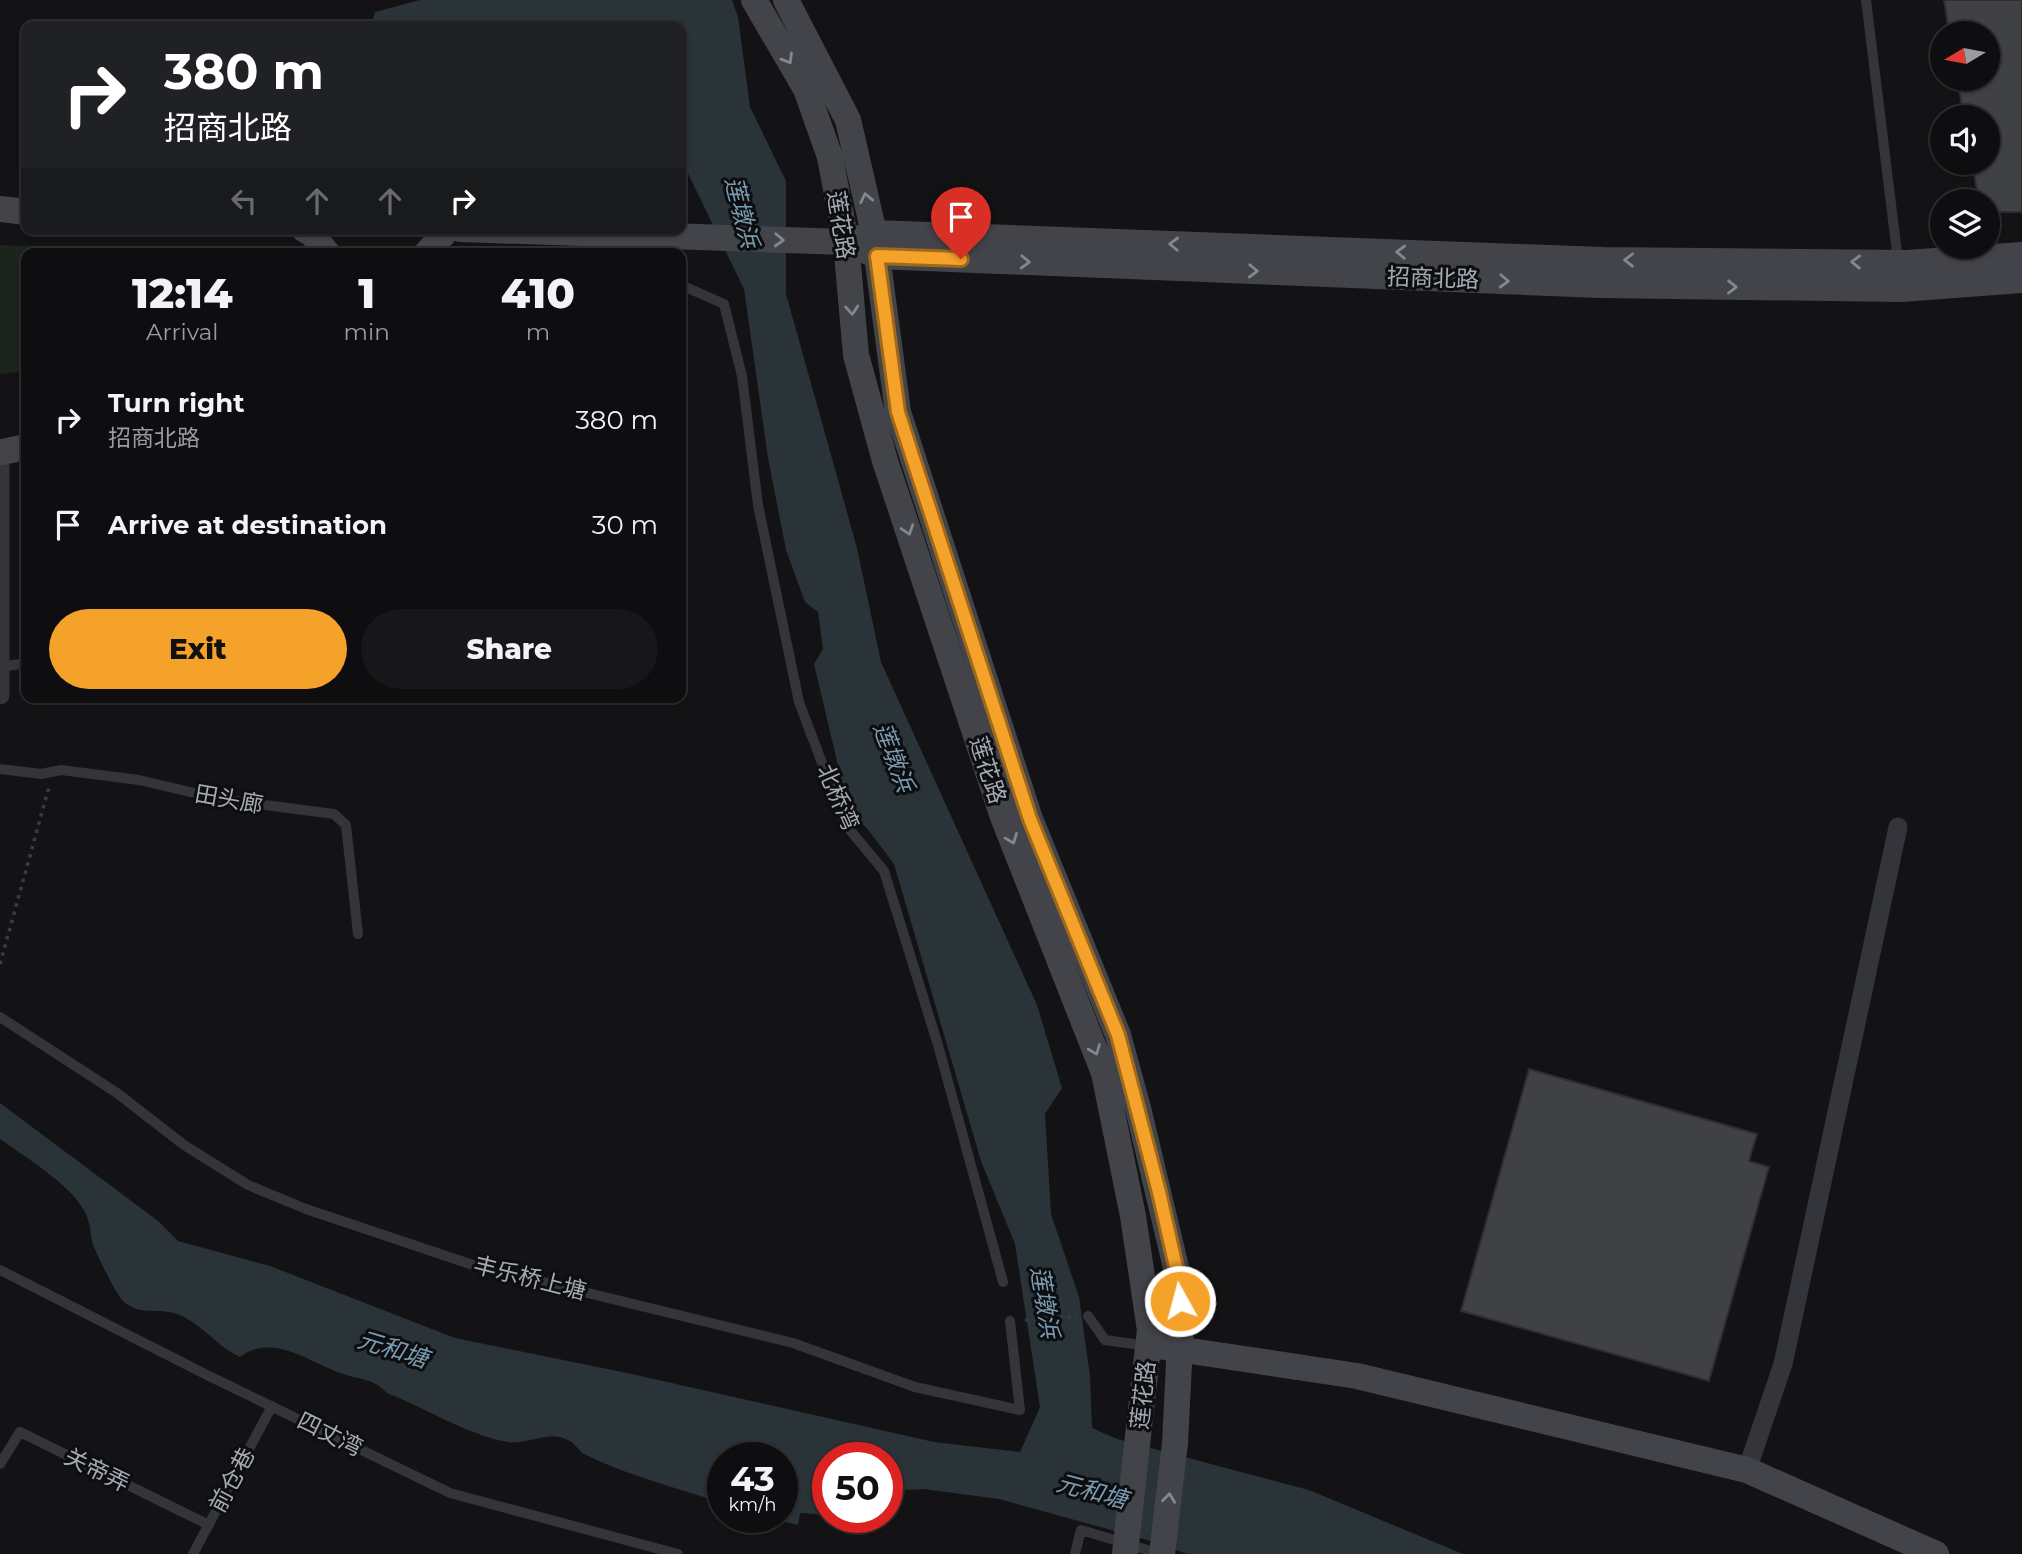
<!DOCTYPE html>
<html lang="en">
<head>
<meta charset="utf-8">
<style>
	body { margin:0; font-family:Montserrat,"Noto Sans SC",sans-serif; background:#171719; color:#f1f3f6; height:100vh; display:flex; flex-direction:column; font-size:26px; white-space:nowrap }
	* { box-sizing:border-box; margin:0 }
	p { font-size:23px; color:#9b9c9f }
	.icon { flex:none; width:38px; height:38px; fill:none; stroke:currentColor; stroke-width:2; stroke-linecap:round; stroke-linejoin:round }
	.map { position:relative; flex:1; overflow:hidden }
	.sheet { position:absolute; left:21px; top:248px; width:665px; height:455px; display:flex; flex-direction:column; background:#0e0e10; border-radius:14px; box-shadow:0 2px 5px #0004,0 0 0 2px #2e2e30 }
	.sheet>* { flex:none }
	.guide { position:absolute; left:21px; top:21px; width:665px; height:214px; border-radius:14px; box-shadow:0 2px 5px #0004,0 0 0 2px #2e2e30; background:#202124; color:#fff; overflow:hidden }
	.needle { width:46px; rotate:260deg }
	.fabs { position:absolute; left:1930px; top:21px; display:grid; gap:14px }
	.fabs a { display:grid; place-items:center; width:70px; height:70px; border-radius:50%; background:#0e0e10; box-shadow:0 2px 5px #0004,0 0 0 2px #2e2e30; font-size:35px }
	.speed { position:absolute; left:707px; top:1442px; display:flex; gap:14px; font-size:35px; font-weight:700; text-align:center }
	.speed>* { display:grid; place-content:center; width:91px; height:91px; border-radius:50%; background:#0e0e10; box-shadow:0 2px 5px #0004,0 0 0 2px #2e2e30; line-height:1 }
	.speed small { font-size:18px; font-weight:400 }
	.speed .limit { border:10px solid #d22; background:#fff; color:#111 }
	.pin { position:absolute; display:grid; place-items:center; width:60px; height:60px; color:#fff; margin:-72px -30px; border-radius:50% 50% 50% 0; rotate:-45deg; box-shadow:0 0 7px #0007 }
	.pin .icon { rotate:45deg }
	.me { position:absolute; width:77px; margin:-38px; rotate:353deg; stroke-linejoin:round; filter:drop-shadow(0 0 5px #0008) }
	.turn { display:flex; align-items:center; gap:24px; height:147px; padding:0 28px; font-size:32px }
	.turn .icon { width:91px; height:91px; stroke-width:2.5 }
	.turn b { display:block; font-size:49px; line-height:60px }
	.lanes { display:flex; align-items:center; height:66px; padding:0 28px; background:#0003; justify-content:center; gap:35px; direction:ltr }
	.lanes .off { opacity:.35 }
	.eta { display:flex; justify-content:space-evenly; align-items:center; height:119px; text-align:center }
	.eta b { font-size:42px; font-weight:800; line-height:49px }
	.action { display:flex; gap:14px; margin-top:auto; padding:14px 28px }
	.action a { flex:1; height:80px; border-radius:42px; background:#f5a22a; color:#111; font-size:28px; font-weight:800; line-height:80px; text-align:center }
	.action a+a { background:#171719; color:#f1f3f6 }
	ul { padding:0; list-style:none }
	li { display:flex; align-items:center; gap:21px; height:105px; padding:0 28px }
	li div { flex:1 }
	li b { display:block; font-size:26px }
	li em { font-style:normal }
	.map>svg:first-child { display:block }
	.green { fill:#1d241d }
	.water { fill:#293338 }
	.building { fill:#3f4145; stroke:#2d2d31; stroke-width:2 }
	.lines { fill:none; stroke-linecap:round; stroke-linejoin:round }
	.path { stroke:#3a3c41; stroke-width:3.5; stroke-dasharray:3.5 5; stroke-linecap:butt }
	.lane { stroke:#34353a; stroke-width:10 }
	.street { stroke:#34353a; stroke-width:19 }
	.secondary { stroke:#42444a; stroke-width:26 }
	.secondary-bridge { stroke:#42444a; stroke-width:26 }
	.oneway { stroke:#828790 }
	.route-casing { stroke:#9f691b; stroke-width:18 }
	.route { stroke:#f5a22a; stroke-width:12 }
	.labels { text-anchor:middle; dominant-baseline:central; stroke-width:6; stroke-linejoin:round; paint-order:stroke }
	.street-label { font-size:23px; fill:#a4abb5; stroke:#0e0e10 }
	.water-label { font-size:24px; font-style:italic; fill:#7a9cb2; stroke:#0e0e10 }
</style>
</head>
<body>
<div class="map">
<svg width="2022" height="1554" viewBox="0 0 2022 1554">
	<rect width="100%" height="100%" fill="#131315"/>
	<path class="green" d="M0,245L252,254H26V371L0,374Z"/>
	<path class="water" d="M420,0H732L738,17L750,107L786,181V294L857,548L881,662L1037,1005L1062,1088L1045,1114L1051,1214L1079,1297L1090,1376L1092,1428L1117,1439L1309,1490L1463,1554H1187L1151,1541L999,1499L923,1489L887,1491V1458H828V1515L800,1513L798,1525L764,1517H782V1458H723V1503C677,1488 629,1476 586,1455C579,1452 576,1444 570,1441C550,1429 528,1445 507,1442C465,1434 426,1408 387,1393C373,1378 361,1380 343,1374C310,1363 273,1332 240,1357C217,1347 200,1321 174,1313C155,1308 139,1316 123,1301C115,1292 97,1256 93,1244C90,1235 91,1226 87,1217C77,1188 25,1157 0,1139V1103L158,1221L178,1241L270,1266L455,1338L627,1373L934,1442L1020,1452L1040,1407L1015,1244L981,1161L894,864L866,827L850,816L814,664L823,649L818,612L805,602L786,550L768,458L744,289L681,159V26H371L375,12Z"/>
	<path class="building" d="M1944,0H2022V212H1988V201H1979L1972,163H1988V117H1964L1957,79H1988V33H1949Z
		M1529,1069L1757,1134L1749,1161L1769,1167L1709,1381L1461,1311Z"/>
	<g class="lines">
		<path class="path" d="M0,964L49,787
			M1025,1320L1077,1317"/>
		<path class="lane" d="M1866,0L1898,261
			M581,235L582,254
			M681,285L724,304L742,376L758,505L799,702L845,824L884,871L938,1045L1003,1282
			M1,667L26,663
			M0,769L41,774L61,770L139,780L220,799L334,814L346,825L358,934
			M0,1017L117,1093L184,1145L248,1185L306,1209L473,1265L793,1343L915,1387L1020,1410L1010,1321
			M0,1270L209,1376L450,1493L678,1554
			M1088,1316L1105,1340L1148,1346
			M0,1464L20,1432L209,1525
			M193,1554L272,1406
			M1075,1554L1081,1530L1161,1554"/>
		<path class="street" d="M0,453V695
			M1747,1470L1783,1364L1898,827"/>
		<path class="secondary" d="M754,0L806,89L830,157L846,242L856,355L885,461L1003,817L1104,1073L1133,1216L1150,1330L1138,1436
			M786,0L848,120L874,233L898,412L1030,819L1118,1035L1138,1108L1179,1280L1181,1323L1175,1443
			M0,209L26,212
			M304,229L312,234L328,254
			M461,229L846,242L877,256L1601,285L1901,289L2022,280
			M860,238L874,233L1602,260L1907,263L2022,255
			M426,254L448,229
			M2,452L26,447
			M1164,1347L1357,1376L1747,1470L1936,1554"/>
		<path class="secondary-bridge" d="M1125,1554L1138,1436
			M1162,1554L1175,1443"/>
	</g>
	<defs><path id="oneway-chevron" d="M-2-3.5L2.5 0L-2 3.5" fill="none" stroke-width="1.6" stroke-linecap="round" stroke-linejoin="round" transform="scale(1.75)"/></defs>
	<g class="oneway">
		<use href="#oneway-chevron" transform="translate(788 59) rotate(59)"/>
		<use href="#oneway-chevron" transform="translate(866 198) rotate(-102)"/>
		<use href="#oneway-chevron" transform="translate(779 240) rotate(2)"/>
		<use href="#oneway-chevron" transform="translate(1174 244) rotate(-178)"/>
		<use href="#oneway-chevron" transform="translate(1401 252) rotate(-178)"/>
		<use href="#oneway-chevron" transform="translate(1629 260) rotate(-179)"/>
		<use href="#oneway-chevron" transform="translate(1025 262) rotate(2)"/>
		<use href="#oneway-chevron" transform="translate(1856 262) rotate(-179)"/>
		<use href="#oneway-chevron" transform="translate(1253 271) rotate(2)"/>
		<use href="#oneway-chevron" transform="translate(1504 281) rotate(2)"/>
		<use href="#oneway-chevron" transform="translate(1732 287) rotate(1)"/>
		<use href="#oneway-chevron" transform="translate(852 310) rotate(85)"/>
		<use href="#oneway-chevron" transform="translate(908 530) rotate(72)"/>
		<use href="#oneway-chevron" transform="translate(1012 839) rotate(69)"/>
		<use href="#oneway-chevron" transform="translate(1095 1050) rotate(69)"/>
		<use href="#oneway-chevron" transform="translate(1169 1498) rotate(-83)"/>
	</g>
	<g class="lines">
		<g class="route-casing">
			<path id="route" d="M961,259L877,256L898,412L1030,819L1118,1035L1159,1192L1179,1280L1180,1301"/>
		</g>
		<use href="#route" class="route"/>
	</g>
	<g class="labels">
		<g class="street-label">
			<text transform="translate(841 225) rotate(81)">莲花路</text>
			<text transform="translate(1433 278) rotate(2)">招商北路</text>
			<text transform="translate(988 770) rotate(72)">莲花路</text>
			<text transform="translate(838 797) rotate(66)">北桥湾</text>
			<text transform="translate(229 799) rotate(10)">田头廊</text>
			<text transform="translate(530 1278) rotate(14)">丰乐桥上塘</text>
			<text transform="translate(1143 1395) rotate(-84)">莲花路</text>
			<text transform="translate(330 1434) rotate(26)">四丈湾</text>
			<text transform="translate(97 1470) rotate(26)">关帝弄</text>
			<text transform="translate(232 1480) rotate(-62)">前仓巷</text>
		</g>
		<g class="water-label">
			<text transform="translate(742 212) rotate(76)">莲墩浜</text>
			<text transform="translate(894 757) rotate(69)">莲墩浜</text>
			<text transform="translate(1045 1302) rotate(81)">莲墩浜</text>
			<text transform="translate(393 1349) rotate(17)">元和塘</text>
			<text transform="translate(1092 1491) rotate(15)">元和塘</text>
		</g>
	</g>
</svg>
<div class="fabs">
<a><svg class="needle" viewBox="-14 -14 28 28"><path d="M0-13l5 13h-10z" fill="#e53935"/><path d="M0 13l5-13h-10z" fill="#9b9c9f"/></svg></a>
<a><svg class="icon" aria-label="sound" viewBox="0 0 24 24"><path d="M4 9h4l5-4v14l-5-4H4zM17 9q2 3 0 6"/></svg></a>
<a><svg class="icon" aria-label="layers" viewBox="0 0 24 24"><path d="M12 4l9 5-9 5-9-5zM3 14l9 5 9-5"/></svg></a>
</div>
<div class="speed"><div>43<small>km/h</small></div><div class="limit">50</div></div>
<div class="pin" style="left:961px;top:259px;background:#d93025"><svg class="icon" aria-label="arrive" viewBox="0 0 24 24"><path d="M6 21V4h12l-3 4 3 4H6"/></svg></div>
<svg class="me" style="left:1180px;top:1301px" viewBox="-20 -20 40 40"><circle r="17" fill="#f5a22a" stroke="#fff" stroke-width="3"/><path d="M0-11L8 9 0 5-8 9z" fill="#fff"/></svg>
<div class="guide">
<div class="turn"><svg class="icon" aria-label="right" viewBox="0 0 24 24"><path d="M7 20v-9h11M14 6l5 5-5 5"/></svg><div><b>380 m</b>招商北路</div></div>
<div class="lanes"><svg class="icon off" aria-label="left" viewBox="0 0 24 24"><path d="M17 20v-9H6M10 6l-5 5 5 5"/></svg><svg class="icon off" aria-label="ahead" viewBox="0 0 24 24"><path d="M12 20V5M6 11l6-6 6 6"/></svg><svg class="icon off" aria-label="ahead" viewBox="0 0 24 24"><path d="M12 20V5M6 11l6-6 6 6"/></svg><svg class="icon" aria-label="right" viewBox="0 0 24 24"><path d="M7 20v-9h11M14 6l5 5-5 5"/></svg></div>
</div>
<section class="sheet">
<div class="eta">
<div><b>12:14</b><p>Arrival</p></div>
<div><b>1</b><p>min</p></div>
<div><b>410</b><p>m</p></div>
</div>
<ul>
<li><svg class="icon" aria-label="right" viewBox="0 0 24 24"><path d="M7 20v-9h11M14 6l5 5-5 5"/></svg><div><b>Turn right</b><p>招商北路</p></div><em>380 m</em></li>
<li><svg class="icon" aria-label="arrive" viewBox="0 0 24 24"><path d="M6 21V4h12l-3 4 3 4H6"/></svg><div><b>Arrive at destination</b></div><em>30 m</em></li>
</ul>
<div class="action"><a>Exit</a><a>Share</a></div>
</section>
</div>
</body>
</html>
